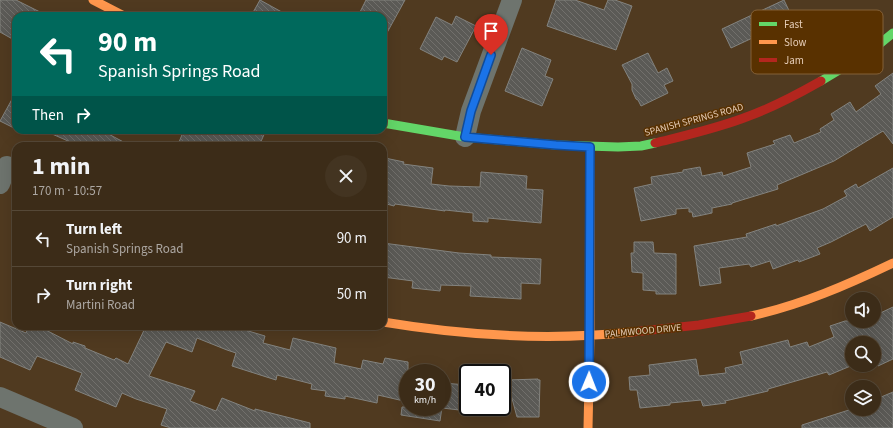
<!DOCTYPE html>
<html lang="en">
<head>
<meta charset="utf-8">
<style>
	body { margin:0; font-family:"Source Sans 3",sans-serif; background:#433421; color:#f1f3f6; height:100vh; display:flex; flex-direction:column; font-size:15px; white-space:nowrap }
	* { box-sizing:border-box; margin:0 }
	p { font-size:13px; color:#aca7a2 }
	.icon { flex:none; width:22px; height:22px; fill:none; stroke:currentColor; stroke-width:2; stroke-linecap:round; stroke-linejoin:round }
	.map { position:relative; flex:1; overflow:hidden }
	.sheet { position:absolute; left:12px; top:142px; width:375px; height:188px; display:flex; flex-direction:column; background:#3c2c18; border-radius:12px; box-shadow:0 4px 16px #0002,0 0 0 1px #554837 }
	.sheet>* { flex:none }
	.hud { position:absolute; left:12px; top:12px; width:375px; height:122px; border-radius:12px; box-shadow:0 4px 16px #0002,0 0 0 1px #554837; background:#00695c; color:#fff; overflow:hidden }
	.fabs { position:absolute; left:845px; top:292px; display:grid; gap:8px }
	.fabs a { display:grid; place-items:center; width:36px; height:36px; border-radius:50%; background:#3c2c18; box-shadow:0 4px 16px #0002,0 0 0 1px #554837; font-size:20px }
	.speed { position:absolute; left:399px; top:364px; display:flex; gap:8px; font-size:20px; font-weight:700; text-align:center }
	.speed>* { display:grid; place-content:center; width:52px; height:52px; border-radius:50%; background:#3c2c18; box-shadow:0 4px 16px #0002,0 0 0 1px #554837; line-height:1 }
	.speed small { font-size:10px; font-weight:400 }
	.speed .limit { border:2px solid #111; border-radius:6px; background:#fff; color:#111 }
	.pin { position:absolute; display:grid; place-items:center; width:34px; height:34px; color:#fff; margin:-41px -17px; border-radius:50% 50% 50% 0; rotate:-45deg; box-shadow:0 0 4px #0007 }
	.pin .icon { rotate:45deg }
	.me { position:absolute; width:44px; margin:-22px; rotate:1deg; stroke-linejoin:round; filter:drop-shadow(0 0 3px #0008) }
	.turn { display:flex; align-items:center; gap:14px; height:84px; padding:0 20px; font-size:18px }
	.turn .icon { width:52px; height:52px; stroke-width:2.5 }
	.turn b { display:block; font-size:28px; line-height:34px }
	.then { display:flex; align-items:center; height:38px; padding:0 20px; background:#0003; gap:8px; font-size:15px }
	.round { display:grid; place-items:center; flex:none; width:42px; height:42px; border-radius:21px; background:#433421 }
	.headline { display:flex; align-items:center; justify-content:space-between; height:68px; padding:0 20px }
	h1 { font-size:24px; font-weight:700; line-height:30px }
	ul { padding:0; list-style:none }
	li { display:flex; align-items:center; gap:12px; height:56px; padding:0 20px; border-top:1px solid #554837 }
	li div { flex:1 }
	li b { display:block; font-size:15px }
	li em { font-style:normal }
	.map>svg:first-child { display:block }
	.building { fill:url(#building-back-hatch); stroke:#83837f }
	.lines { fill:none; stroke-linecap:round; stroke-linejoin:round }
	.street { stroke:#6e746e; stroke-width:20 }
	.fast { stroke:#63d668; stroke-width:9 }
	.slow { stroke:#ff974d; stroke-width:9 }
	.jam { stroke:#b3261e; stroke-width:9 }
	.route-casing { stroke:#114b97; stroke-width:10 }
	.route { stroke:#1a73e8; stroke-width:7 }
	.labels { text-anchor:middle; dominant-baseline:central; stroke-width:3; stroke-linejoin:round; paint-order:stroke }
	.street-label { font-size:10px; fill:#e5ccb6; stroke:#593100 }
	.key { fill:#593100; stroke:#836037; stroke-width:1 }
	.key-label { font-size:11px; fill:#e5ccb6 }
</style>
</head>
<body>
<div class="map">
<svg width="893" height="428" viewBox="0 0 893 428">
	<defs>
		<pattern id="building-back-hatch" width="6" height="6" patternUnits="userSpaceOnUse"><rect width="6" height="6" fill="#5b5a56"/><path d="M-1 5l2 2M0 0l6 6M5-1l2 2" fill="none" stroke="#72706c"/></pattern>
	</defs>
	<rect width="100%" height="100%" fill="#503a20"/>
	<path class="building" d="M0,0H16L48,16H16V41L0,32Z
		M260,0L289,16H251Z
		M366,0H405L383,40V16H358Z
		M556,0H575L604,10L608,0H615L632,6L616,50L547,26Z
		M784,0L793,19L731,48L722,29Z
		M456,16L476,26L457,62L444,56L442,60L420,49L436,17L452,25Z
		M522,48L551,60L545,76L553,79L542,106L505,91Z
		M648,53L658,73L667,68L673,81L664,85L668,93L641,106L638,100L636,99L632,90V84L622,65Z
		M893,73V144L883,131L834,161L777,185L778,189L732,203V204L712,208V213L693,217L692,212H689V208L676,209V214L641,221L634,188L652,184L651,177L683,172V170L700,167L702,176L722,172L723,176L751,167L747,153L775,144L773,141L790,135L794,143L821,132L820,129L834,120L831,114L850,102L856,112L881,94L875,86Z
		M16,92V129L0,121Z
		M43,130H101L131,146H67L68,141Z
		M184,130H266L259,146H186L179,142Z
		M385,158L404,162L403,164L433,168L431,184L449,186L480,187L481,172L527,176L526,189L543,190L541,223L488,218V222L473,221V213L445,210V211L395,204L394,206L383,203V170Z
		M893,168V217L870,231L866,224L831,242L817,248L820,254L799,262L798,260L773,269L770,261L751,267L749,264L719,268L721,283L700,286L694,246L747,237L746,234L776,224V226L823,209L847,196L844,191L856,184L858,188Z
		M634,242H653L654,253L676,254V294H656V291L643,290V273L632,272L631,253H634Z
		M383,243L459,253L491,255V257L541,259L540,284L521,283V299L470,296L471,286L441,285L440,291L412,288L413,281L383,277Z
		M893,307V359L878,366L874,357V343H852V365H853L829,375L827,372L768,389V391L725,401L726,403L703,406L701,400L670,403V405L640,408L637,390H630L629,377L650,375L649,365L665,363L696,359L699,376L726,373L725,368L743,364L740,352L788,340L790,347L807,342L809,347L834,337L830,326L845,321H874V316Z
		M0,322L26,333L29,326H38L73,344V342L85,346V348L114,360L116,358L128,364L146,326H246L245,330L265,336L263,343L290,350L293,338L336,348L334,363L361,369L363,360L383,364L385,358L408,362V402L378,395L377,403L345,396V399L325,396L326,391L311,389L312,384L277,375L276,380L232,366L236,353L227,350L197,338L192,352L166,342L149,376L195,391L190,401L216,411L222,398L255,411V409L310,423V428H171L161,425L167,409L136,399L122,393L116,407L75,390L82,373L37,356L30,370L0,357Z
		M538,379V380H540L539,417H517L507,380Z
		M442,383L468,385V411L442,408Z
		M893,392V428H802V425L852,409H874V400Z
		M402,407H442L440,421L401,415Z"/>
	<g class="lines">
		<path class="street" d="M465,137L471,111L512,0
			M0,184L7,166
			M0,397L73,428"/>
		<path class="fast" d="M821,81L871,51L893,33
			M383,123L465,137L556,145L618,147L641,146L655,143"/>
		<path class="slow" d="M93,0L124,16
			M751,316C801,305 847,285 893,263
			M383,322C467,336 548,341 632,332
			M588,428L590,336V147"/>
		<path class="jam" d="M655,143C687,135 719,128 749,116C774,107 798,94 821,81
			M632,332L699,325L751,316"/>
	</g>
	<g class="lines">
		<g class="route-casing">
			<path id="route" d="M491,55L471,111L465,137L556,145L590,147L589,382"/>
		</g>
		<use href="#route" class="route"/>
	</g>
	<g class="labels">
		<g class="street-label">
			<text transform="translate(694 120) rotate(-15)">SPANISH SPRINGS ROAD</text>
			<text transform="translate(643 331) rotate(-5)">PALMWOOD DRIVE</text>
		</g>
	</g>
	<rect x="751" y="10" width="132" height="64" rx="6" class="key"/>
	<rect x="759" y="22" width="18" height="4" fill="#63d668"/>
	<rect x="759" y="40" width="18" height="4" fill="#ff974d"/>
	<rect x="759" y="58" width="18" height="4" fill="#b3261e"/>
	<g class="key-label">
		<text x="784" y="28">Fast</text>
		<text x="784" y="46">Slow</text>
		<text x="784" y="64">Jam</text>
	</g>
</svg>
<div class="fabs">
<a><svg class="icon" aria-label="sound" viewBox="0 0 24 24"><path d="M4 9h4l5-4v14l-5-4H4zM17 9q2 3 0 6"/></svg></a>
<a><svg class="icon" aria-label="search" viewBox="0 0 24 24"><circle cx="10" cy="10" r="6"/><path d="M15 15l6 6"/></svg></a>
<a><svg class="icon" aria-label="layers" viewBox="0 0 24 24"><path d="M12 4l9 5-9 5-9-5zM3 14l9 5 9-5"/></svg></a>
</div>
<div class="speed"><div>30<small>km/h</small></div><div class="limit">40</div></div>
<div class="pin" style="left:491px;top:55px;background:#d93025"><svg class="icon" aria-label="arrive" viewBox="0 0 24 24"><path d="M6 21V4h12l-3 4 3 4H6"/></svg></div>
<svg class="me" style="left:589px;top:382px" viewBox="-20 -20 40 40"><circle r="17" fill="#1a73e8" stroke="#fff" stroke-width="3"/><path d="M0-11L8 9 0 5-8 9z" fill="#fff"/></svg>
<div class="hud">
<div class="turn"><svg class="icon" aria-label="left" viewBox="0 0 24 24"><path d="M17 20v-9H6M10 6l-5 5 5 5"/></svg><div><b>90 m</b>Spanish Springs Road</div></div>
<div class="then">Then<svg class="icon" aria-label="right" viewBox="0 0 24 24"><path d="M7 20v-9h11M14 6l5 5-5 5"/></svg></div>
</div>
<section class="sheet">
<div class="headline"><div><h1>1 min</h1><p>170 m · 10:57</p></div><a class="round"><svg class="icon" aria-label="close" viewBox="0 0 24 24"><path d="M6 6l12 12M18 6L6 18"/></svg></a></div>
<ul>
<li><svg class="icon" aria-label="left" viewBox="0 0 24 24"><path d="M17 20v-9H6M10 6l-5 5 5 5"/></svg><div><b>Turn left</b><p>Spanish Springs Road</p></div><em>90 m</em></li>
<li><svg class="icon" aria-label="right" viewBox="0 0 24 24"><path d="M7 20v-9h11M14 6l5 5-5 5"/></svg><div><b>Turn right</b><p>Martini Road</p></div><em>50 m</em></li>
</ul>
</section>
</div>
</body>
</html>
